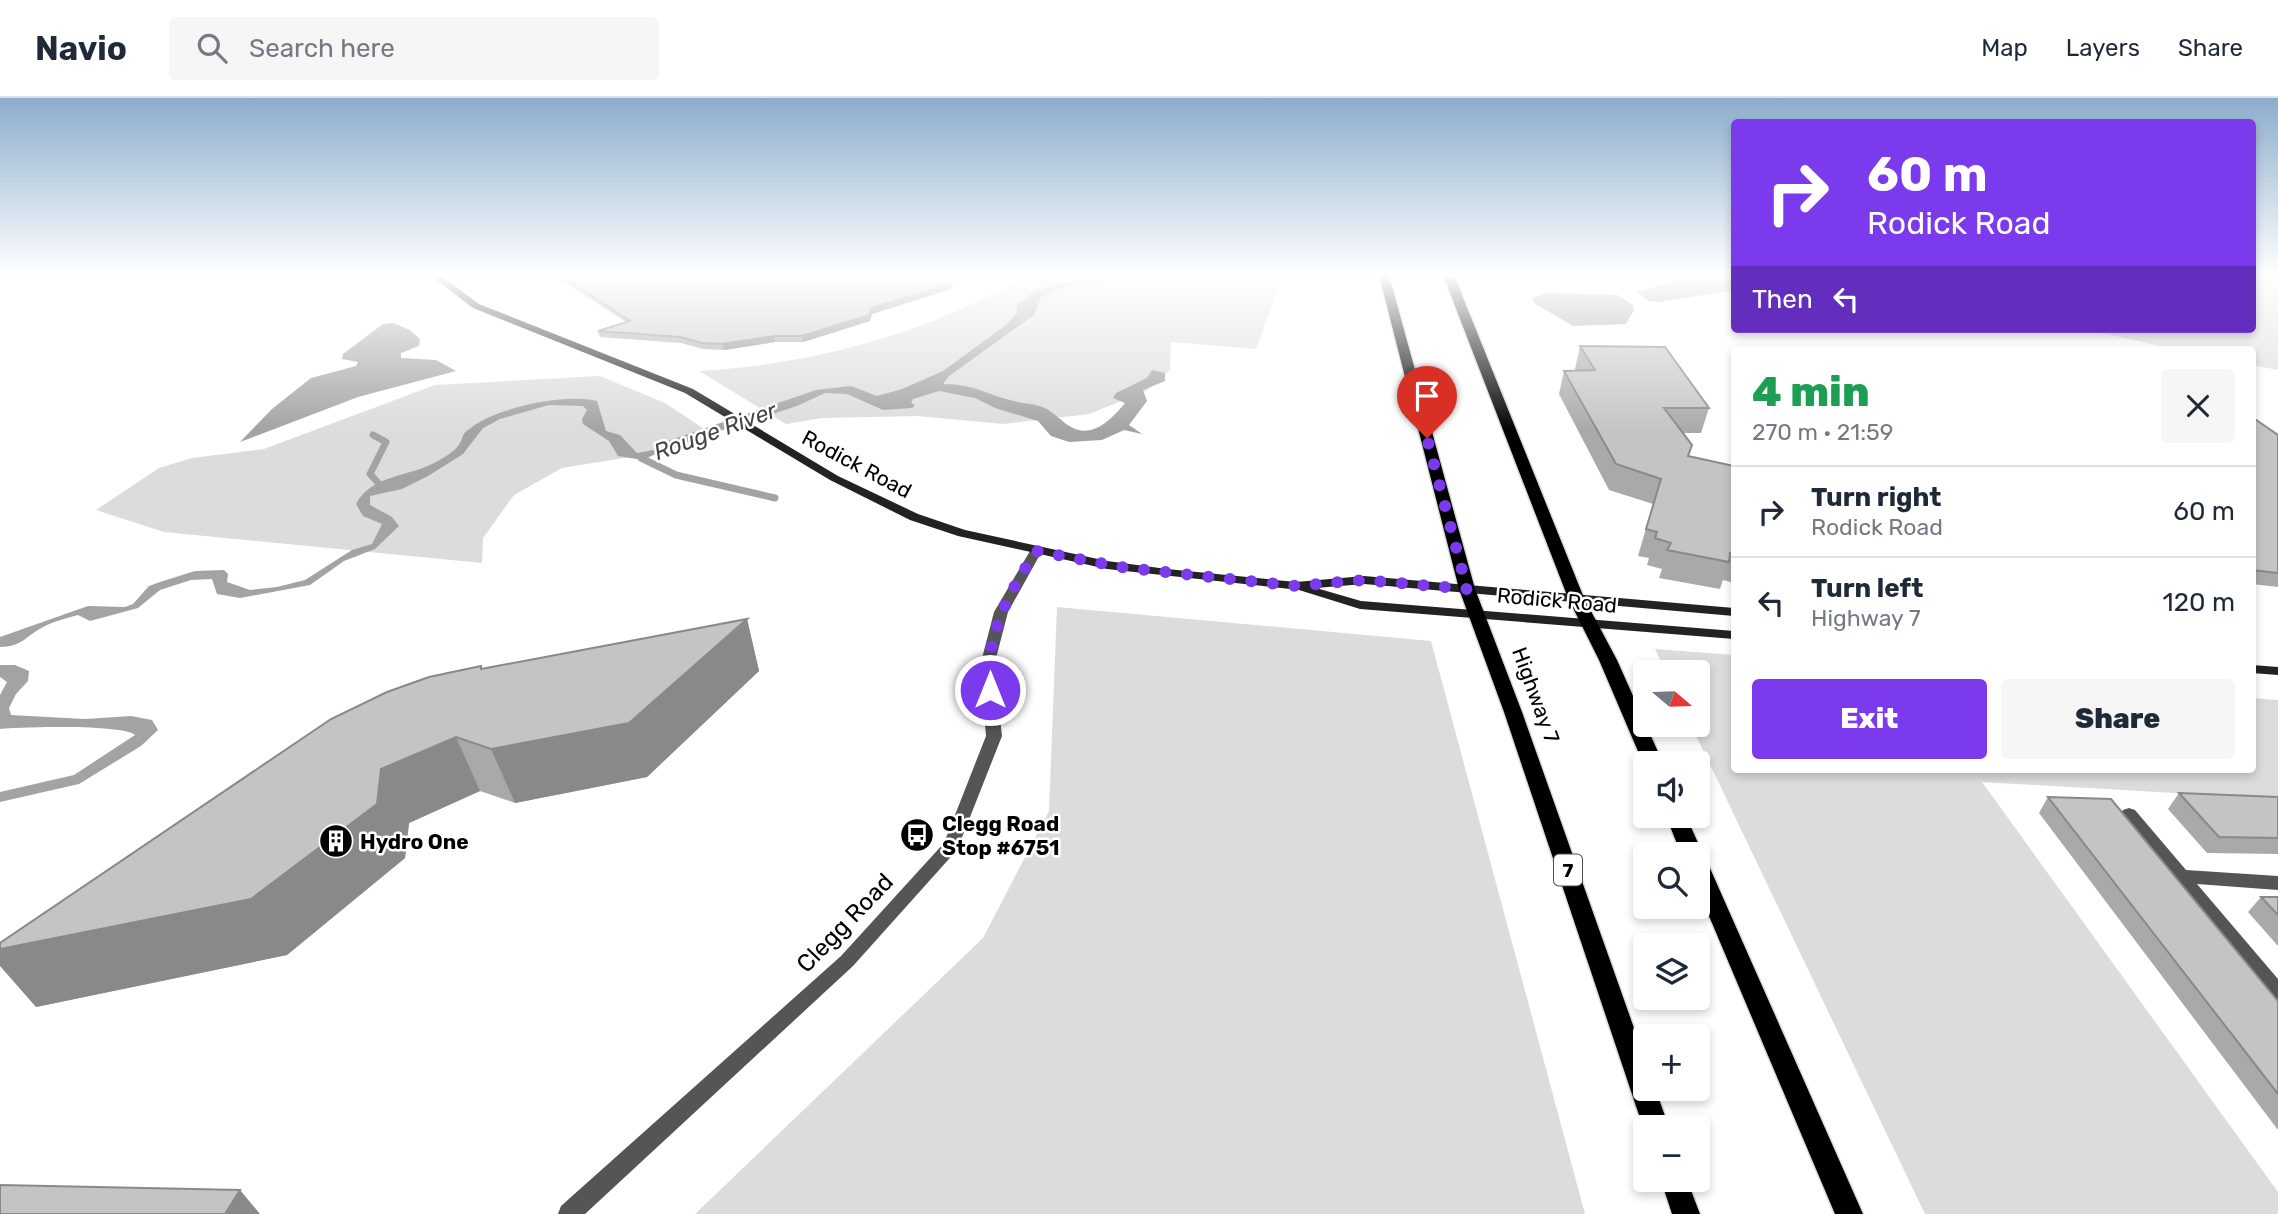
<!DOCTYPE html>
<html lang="en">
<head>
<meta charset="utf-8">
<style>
	body { margin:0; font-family:Rubik,sans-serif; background:#f6f6f7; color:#1f2937; height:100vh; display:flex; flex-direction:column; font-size:26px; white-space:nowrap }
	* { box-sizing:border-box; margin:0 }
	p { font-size:23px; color:#747a83 }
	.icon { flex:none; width:38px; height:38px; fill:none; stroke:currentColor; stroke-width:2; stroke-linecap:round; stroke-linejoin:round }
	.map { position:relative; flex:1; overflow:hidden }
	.details { position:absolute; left:1731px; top:248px; width:525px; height:427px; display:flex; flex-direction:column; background:#fff; border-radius:7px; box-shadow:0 4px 10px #0003 }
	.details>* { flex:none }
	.banner { position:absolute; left:1731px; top:21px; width:525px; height:214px; border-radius:7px; box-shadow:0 4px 10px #0003; background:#7c3aed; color:#fff; overflow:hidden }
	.needle { width:46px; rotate:109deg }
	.fabs { position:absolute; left:1633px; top:562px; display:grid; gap:14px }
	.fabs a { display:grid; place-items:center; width:77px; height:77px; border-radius:7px; background:#fff; box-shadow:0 4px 10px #0003; font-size:35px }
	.pin { position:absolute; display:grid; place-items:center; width:60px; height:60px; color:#fff; margin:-72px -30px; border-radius:50% 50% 50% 0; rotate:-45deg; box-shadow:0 0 7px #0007 }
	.pin .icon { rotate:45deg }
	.me { position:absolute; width:77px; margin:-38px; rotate:0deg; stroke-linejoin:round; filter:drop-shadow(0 0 5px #0008) }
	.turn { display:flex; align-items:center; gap:24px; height:147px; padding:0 21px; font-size:32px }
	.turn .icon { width:91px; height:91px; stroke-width:2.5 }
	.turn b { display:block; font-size:49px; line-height:60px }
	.then { display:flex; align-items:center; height:66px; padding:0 21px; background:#0003; gap:14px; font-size:26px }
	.round { display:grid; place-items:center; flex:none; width:74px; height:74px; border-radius:7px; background:#f6f6f7 }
	.head { display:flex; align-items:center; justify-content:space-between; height:119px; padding:0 21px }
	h1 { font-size:42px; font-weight:800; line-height:52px; color:#1e9e55 }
	.primary-button { display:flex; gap:14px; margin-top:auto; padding:14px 21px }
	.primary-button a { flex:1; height:80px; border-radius:7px; background:#7c3aed; color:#fff; font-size:28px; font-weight:800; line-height:80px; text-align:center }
	.primary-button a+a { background:#f6f6f7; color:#1f2937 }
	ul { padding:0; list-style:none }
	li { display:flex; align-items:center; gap:21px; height:91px; padding:0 21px; border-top:2px solid #e0e1e3 }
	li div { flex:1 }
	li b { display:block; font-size:26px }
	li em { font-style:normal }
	header { display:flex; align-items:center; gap:42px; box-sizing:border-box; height:98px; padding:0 35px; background:#fff; border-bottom:2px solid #e0e1e3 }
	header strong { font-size:33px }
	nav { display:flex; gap:38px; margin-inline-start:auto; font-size:24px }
	.search { width:490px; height:63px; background:#f6f6f7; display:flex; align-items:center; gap:18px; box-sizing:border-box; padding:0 24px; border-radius:7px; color:#747a83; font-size:26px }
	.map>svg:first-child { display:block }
	.green { fill:#dcdcdc }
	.water { fill:#a3a3a3 }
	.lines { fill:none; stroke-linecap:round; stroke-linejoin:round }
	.stream { stroke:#a3a3a3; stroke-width:7 }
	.primary-casing { stroke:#dbdbdb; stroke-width:3 }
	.minor { fill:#555; fill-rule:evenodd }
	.tertiary { fill:#555; fill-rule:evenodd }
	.secondary { fill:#222; fill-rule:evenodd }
	.primary { fill:#000; fill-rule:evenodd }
	.wall { fill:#a9a9a9 }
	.shaded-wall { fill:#898989 }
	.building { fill:#c4c4c4; stroke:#898989; stroke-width:2 }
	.route { stroke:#7c3aed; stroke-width:12; stroke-dasharray:0 21.6 }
	.labels { text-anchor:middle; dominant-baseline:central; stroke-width:5; stroke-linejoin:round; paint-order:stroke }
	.shield { fill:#fff; stroke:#4c4c4c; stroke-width:2 }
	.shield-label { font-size:19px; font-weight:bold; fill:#000 }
	.street-label { font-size:21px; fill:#000; stroke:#fff }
	.poi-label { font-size:21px; font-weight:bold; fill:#000; stroke:#fff; text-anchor:start }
	.water-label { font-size:23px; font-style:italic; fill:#444; stroke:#fff }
	.near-street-label { font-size:24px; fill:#000; stroke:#fff }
</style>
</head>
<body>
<header>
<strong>Navio</strong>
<div class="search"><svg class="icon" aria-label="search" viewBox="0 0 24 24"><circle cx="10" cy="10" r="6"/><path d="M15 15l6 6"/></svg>Search here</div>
<nav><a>Map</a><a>Layers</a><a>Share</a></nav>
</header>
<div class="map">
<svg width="2278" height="1116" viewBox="0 0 2278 1116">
	<rect width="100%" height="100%" fill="#fff"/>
	<path class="green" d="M1029,177H1283L1256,251L1171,244L1170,272L1146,293L1089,316L1003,326L918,318L822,320L786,326L699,273C817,266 925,236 1029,177Z
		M2252,177H2278V272L2252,267V252H2178L2083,231H2252Z
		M600,278L665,305L718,340L649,356L562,370L514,397L483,440L482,465L164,434L96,412L159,370L192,360L264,351L435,287Z
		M1057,509L1431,543L1585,1116H695L983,840L1049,713Z
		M1655,551L1734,557V672H2252V600L2278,602V701L1982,684L2278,1094V1116H1925L1691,627L1698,626V574H1666Z"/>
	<path class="water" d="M1093,177H1122L1062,190L1041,199L1034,217L949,278L943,286C976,286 989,298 1018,304C1027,306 1036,306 1045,310C1055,315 1062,324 1071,329C1094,342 1114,318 1125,305L1113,300L1116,295L1147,280L1152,272L1165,275V283L1143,292L1147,303L1129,327L1142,336L1124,332L1102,342L1069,344L1051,338L1038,323L995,310L975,300L939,293L913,301L911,305L915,307L912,310L883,312L847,296L825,295L797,308L670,349L643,362L618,358L609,343L583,326L582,321L587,312L583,308L549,307L500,321L483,330L463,356L428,378L402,391L370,398V407L392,419L399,428L375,451L344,463L310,487L240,500L217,496L212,481L191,482L160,492L138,510L90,523L78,517C67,520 55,523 45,528C27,537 22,549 0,549V539L88,508L125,509L133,506L149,488L160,484L195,473L224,472L228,476L227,484L250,492L277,489L305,482L352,452L372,446L382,426L363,418L356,406C371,377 408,379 434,365C442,361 456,353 460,345C463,340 462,336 468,332C493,310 564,295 597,303L606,333L620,337L637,355L654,352L665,344L816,292L851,288L877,298L902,291L943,273L1006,227L1018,214L1016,208L1036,192Z
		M1698,177H1734V192L1659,204L1649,203L1636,194Z
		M1547,195L1618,197L1633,207L1634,212L1626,226L1573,228L1534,205L1532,200Z
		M393,225L410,232L420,241L419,248L401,255V260L436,262L456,273L358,299L240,344L272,311L311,280L356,268L358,264L342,261L343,256L383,226Z
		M0,567H15L29,573L28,583L16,596L9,610L11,617L85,621L131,618L152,622L158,632L141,648L79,686L0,704V694L74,677L135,637C122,626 22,629 0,631V597L7,584L0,579Z"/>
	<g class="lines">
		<path class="stream" d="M373,337L386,344L370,376L382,389
			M641,360L676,377L775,400"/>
		<g class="primary-casing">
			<path id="primary" d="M1379,177H1389L1475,491L1522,614L1645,961V990H1655L1669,1029H1645V1033L1643,1029L1504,614L1459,491Z
				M1443,177H1454L1584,500L1617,562L1663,665H1645V668L1643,665L1599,562L1568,500Z
				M1666,718H1686L1703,756L1700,761L1706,762L1709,768L1863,1116H1835L1698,792V756H1681Z
				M1661,1082H1687L1700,1116H1672Z"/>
		</g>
		<path class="minor" d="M2129,710L2135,712L2186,772L2278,778V792L2197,786L2278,881V902L2271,900L2123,720L2121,716L2123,712Z"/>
		<path class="tertiary" d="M1036,449L1042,453L1008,514L994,568L1002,638L957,752L853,868L585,1116H558L561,1108L841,858L944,745L986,638L980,568L994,514L1030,453Z"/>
		<path class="secondary" d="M430,177H440L479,206L693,291L838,378L918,416L965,432L1107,463L1167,471L1296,484L1364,478L1734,510V518L1364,486L1316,490L1361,503L1734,533V541L1360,511L1299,492L1107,471L958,438L910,422L830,382L685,295L473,210Z
			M2252,567L2278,569V577L2252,575Z"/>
		<use href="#primary" class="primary"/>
	</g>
	<path class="wall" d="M554,177H955L951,191L872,216L870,223L803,244H775L724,252L703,251L681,245L600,239L598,233L626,224Z
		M1580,248L1709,310L1701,335H1683L1688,358L1734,368V485L1723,482L1720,491L1659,480L1662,471L1647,467L1649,460L1638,458L1653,406L1609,392L1559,296L1564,273L1576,272L1575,271Z
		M2252,319L2278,337V489L2252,486Z
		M747,521L759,573L647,679L515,705L480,693L409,725L405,760L287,857L36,909L482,571Z
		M2179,695L2278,699V756L2207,755L2168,711Z
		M2048,699L2278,903V1032L2039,715Z
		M2261,799H2278V848L2248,814Z"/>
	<path class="shaded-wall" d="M953,177H955L951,191L872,216L870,223L803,244L802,238Z
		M774,238L775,244L724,252L722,246Z
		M747,521L759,573L647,679L515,705L491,651Z
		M456,639L480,693L409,725L405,760L287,857L36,909L0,868V851L381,671Z
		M240,1092L260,1116H225Z"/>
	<path class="building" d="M561,177H953L950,186L871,210L869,217L802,238H774L722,246L702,245L680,239L598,233L630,223Z
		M1580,248L1665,249L1709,310H1664L1692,347L1688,358L1734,368V456L1730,455L1729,464L1667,452L1671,445L1655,440L1657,434L1646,431L1661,381L1616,366L1564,273L1595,272Z
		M2252,319L2278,337V475L2252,472Z
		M747,521L629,625L491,651L456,639L381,671L377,706L251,801L0,851V845L331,621L387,594L429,579L481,568V571Z
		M2179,695L2278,699V740L2219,739Z
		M2048,699L2111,701L2278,903V996Z
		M2261,799H2278V817Z
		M0,1087L240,1092L225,1116H0Z"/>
	<linearGradient id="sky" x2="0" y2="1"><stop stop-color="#8cadcc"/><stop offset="0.53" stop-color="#fff"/><stop offset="1" stop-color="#fff" stop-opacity="0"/></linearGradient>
	<rect width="2278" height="334" fill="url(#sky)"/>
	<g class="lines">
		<path class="route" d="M990,592C984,540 1008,496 1036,453L1127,470L1296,488L1364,482L1467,491L1427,340"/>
	</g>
	<defs>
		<g id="bus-disc" transform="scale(1.75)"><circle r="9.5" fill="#000" stroke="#fff"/><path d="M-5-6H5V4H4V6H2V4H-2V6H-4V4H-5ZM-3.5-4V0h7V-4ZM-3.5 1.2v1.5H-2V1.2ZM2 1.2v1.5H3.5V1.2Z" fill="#fff"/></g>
		<g id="building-disc" transform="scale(1.75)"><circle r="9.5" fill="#000" stroke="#fff"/><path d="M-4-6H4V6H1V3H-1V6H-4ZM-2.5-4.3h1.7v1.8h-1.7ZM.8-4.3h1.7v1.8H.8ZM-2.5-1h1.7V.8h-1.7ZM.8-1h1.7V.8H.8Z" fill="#fff"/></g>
	</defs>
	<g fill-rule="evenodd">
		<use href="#bus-disc" x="917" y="737"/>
		<use href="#building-disc" x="336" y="743"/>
	</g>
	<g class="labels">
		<rect class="shield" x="1554" y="756.5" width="28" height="31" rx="5"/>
		<g class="shield-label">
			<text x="1568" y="772">7</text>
		</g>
		<g class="street-label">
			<text transform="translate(857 366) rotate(28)">Rodick Road</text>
			<text transform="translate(1557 502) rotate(5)">Rodick Road</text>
			<text transform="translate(1536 597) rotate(70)">Highway 7</text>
		</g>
		<g class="poi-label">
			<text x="942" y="725">Clegg Road<tspan x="942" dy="24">Stop #6751</tspan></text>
			<text x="360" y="743">Hydro One</text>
		</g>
		<g class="water-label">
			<text transform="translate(715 333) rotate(-20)">Rouge River</text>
		</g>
		<g class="near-street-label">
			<text transform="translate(845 825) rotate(-46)">Clegg Road</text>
		</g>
	</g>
</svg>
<div class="fabs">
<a><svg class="needle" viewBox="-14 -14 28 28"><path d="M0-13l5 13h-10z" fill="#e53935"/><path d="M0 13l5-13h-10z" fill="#747a83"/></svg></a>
<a><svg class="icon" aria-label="sound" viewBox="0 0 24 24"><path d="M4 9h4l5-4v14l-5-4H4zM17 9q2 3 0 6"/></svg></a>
<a><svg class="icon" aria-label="search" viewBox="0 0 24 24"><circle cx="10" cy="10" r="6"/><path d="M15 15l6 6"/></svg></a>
<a><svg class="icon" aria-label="layers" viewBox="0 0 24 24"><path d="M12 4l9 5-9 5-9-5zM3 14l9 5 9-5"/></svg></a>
<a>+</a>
<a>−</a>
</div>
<div class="pin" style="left:1427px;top:340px;background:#d93025"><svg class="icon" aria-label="arrive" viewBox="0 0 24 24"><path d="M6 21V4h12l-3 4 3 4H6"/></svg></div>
<svg class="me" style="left:990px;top:592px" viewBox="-20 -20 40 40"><circle r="17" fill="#7c3aed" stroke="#fff" stroke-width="3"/><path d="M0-11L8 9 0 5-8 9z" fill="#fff"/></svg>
<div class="banner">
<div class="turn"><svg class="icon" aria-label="right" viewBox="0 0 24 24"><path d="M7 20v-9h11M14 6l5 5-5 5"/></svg><div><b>60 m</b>Rodick Road</div></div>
<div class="then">Then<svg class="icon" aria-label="left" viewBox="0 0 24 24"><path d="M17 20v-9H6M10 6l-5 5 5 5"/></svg></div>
</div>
<section class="details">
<div class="head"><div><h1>4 min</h1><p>270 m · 21:59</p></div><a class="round"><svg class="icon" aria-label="close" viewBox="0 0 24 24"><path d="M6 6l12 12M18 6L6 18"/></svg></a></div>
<ul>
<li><svg class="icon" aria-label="right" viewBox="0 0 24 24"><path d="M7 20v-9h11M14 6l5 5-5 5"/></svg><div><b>Turn right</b><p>Rodick Road</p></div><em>60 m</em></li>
<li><svg class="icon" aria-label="left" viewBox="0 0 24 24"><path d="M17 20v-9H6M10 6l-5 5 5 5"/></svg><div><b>Turn left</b><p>Highway 7</p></div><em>120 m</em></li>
</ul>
<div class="primary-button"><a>Exit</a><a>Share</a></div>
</section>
</div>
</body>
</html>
